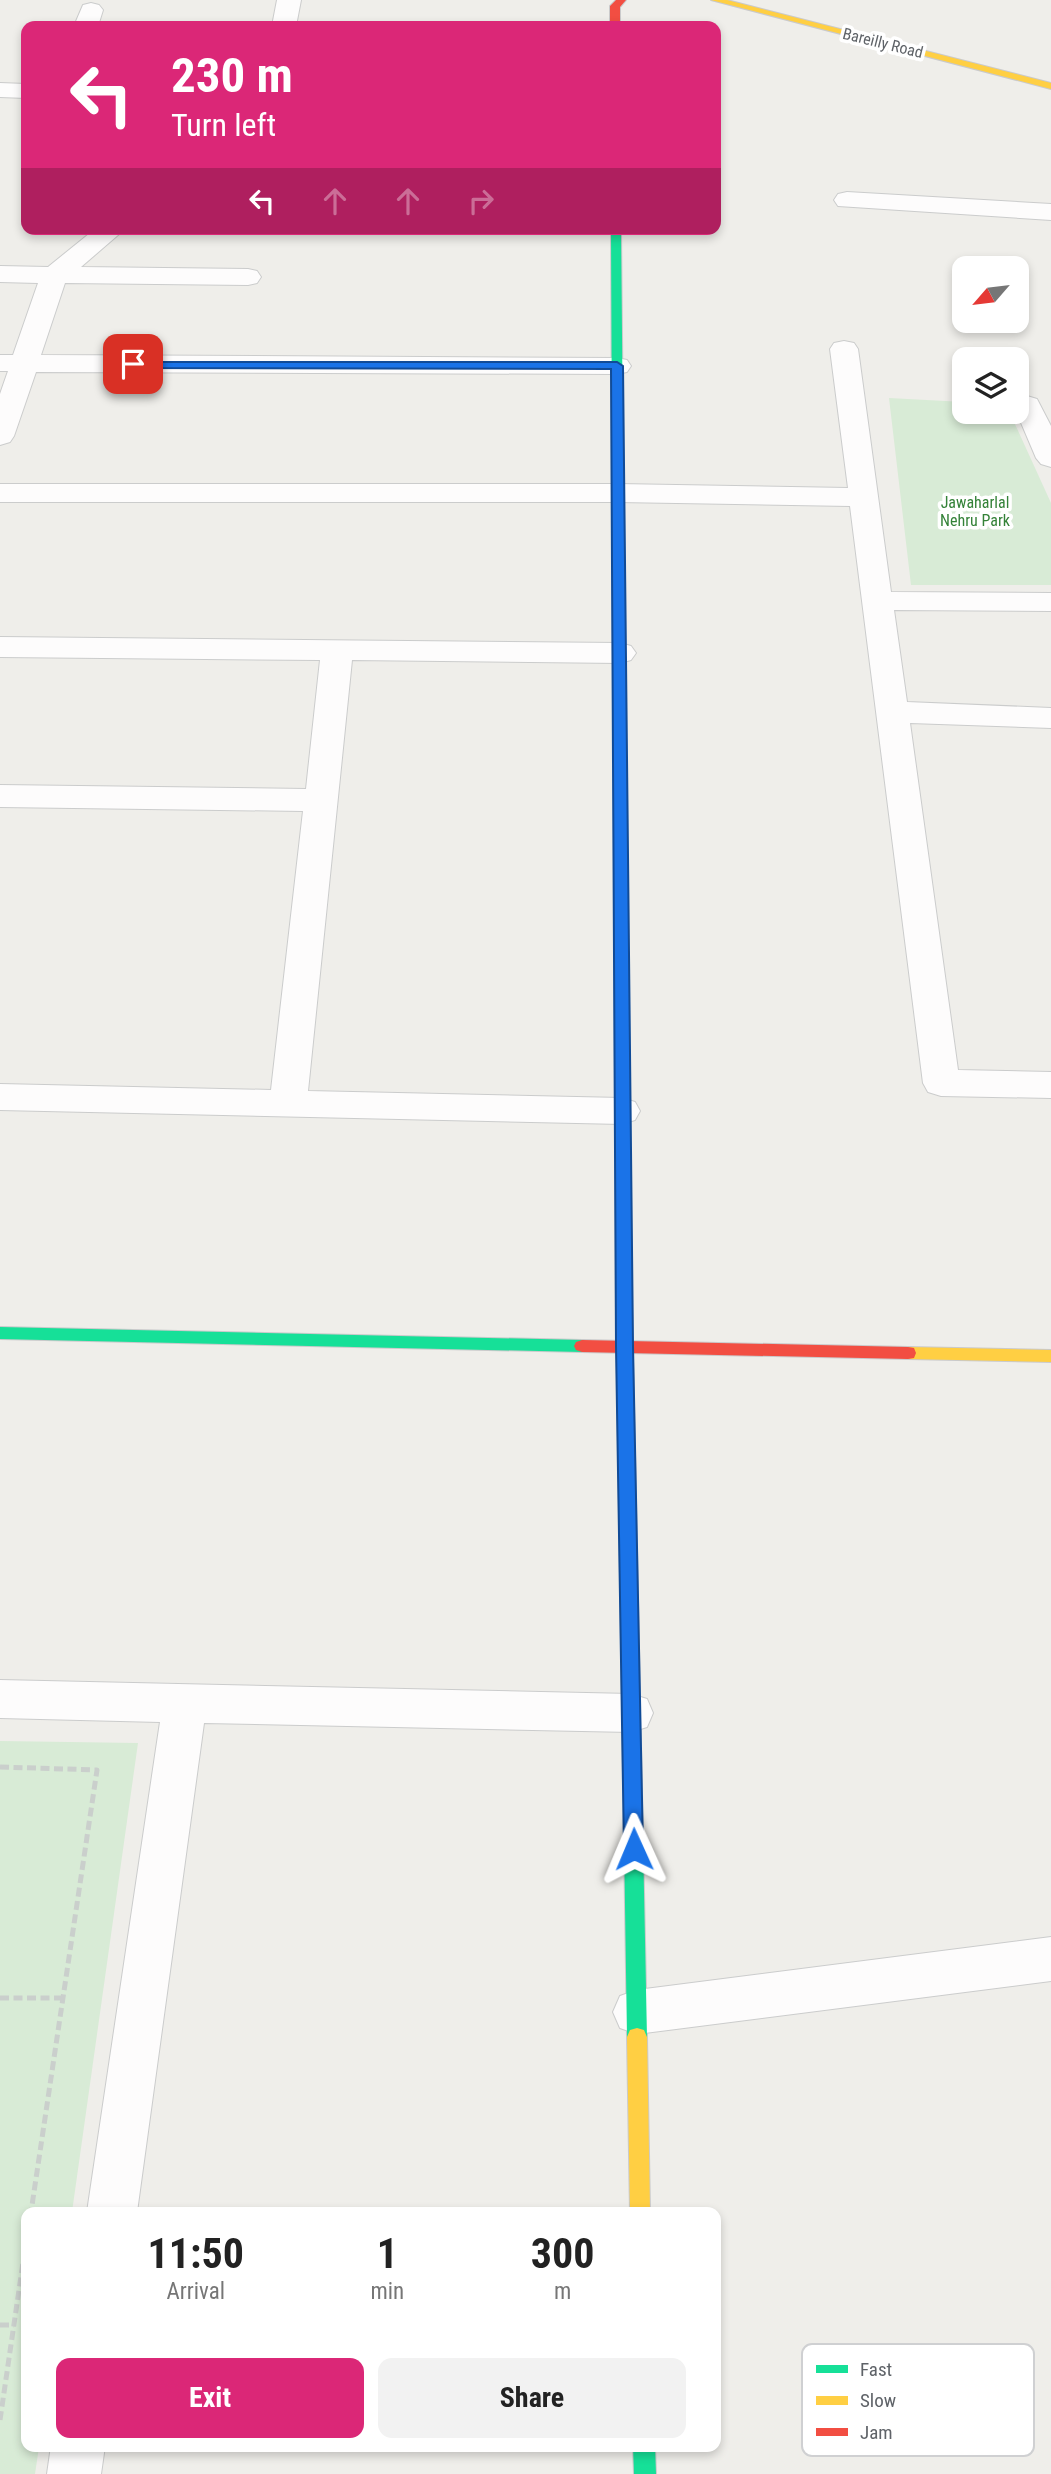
<!DOCTYPE html>
<html lang="en">
<head>
<meta charset="utf-8">
<style>
	body { margin:0; font-family:"Roboto Condensed",sans-serif; background:#f2f2f2; color:#222; height:100vh; display:flex; flex-direction:column; font-size:26px; white-space:nowrap }
	* { box-sizing:border-box; margin:0 }
	p { font-size:23px; color:#767676 }
	.icon { flex:none; width:38px; height:38px; fill:none; stroke:currentColor; stroke-width:2; stroke-linecap:round; stroke-linejoin:round }
	.map { position:relative; flex:1; overflow:hidden }
	.panel { position:absolute; left:21px; top:2207px; width:700px; height:245px; display:flex; flex-direction:column; background:#fff; border-radius:14px; box-shadow:0 4px 10px #0003 }
	.panel>* { flex:none }
	.banner { position:absolute; left:21px; top:21px; width:700px; height:214px; border-radius:14px; box-shadow:0 4px 10px #0003; background:#db2777; color:#fff; overflow:hidden }
	.needle { width:46px; rotate:242deg }
	.tools { position:absolute; left:952px; top:256px; display:grid; gap:14px }
	.tools a { display:grid; place-items:center; width:77px; height:77px; border-radius:14px; background:#fff; box-shadow:0 4px 10px #0003; font-size:35px }
	.pin { position:absolute; display:grid; place-items:center; width:60px; height:60px; color:#fff; margin:-30px; border-radius:14px; box-shadow:0 4px 10px #0006 }
	.me { position:absolute; width:77px; margin:-38px; rotate:359deg; stroke-linejoin:round; filter:drop-shadow(0 0 5px #0008) }
	.turn { display:flex; align-items:center; gap:24px; height:147px; padding:0 35px; font-size:32px }
	.turn .icon { width:91px; height:91px; stroke-width:2.5 }
	.turn b { display:block; font-size:49px; line-height:60px }
	.lanes { display:flex; align-items:center; height:66px; padding:0 35px; background:#0003; justify-content:center; gap:35px; direction:ltr }
	.lanes .off { opacity:.35 }
	.eta { display:flex; justify-content:space-evenly; align-items:center; height:119px; text-align:center }
	.eta b { font-size:42px; font-weight:700; line-height:49px }
	.action { display:flex; gap:14px; margin-top:auto; padding:14px 35px }
	.action a { flex:1; height:80px; border-radius:14px; background:#db2777; color:#fff; font-size:28px; font-weight:700; line-height:80px; text-align:center }
	.action a+a { background:#f2f2f2; color:#222 }
	.map>svg:first-child { display:block }
	.green { fill:#d8ebd6 }
	.lines { fill:none; stroke-linecap:round; stroke-linejoin:round }
	.street-casing { stroke:#cbcccc; stroke-width:2 }
	.fast-casing { stroke:#cacacb; stroke-width:2 }
	.slow-casing { stroke:#cacacb; stroke-width:2 }
	.jam-casing { stroke:#cacacb; stroke-width:2 }
	.path { stroke:#cacfcc; stroke-width:5; stroke-dasharray:9 4.5; stroke-linecap:butt }
	.street { fill:#fdfcfc; fill-rule:evenodd }
	.fast { fill:#16e098; fill-rule:evenodd }
	.slow { fill:#ffcf43; fill-rule:evenodd }
	.jam { fill:#f24e42; fill-rule:evenodd }
	.route { fill:#1a73e8; stroke:#114b97; stroke-width:2 }
	.labels { text-anchor:middle; dominant-baseline:central; stroke-width:7; stroke-linejoin:round; paint-order:stroke }
	.far-street-label { font-size:16px; fill:#5f6368; stroke:#fff }
	.far-park-label { font-size:16px; fill:#348238; stroke:#fff }
	.key { fill:#fff; stroke:#cfd0d2; stroke-width:2 }
	.key-label { font-size:19px; fill:#5f6368 }
</style>
</head>
<body>
<div class="map">
<svg width="1051" height="2474" viewBox="0 0 1051 2474">
	<rect width="100%" height="100%" fill="#efeeea"/>
	<path class="green" d="M889,398L964,402V411H1009L1051,503V585H911Z
		M0,1741L138,1743L72,2212H26V2446L39,2447L35,2474H0Z"/>
	<g class="lines">
		<g class="street-casing">
			<path id="street" d="M277,0H301L296,26H272Z
				M91,3L99,5L103,10L98,26H74L83,5Z
				M0,83L26,84V98L0,97Z
				M847,192L1051,204V220L838,206L834,200L838,194Z
				M95,229H125L81,267L248,269L257,271L261,277L257,283L248,285L65,283L41,355L617,358L627,360L631,366L627,372L617,374L36,372L14,436L10,442L0,445V394L8,371H0V355H13L38,283L0,282V266L48,267Z
				M844,341L854,343L858,349L891,592L1051,593V611L894,610L907,702L1051,708V728L910,723L958,1070L1051,1072V1098L941,1096L928,1092L923,1083L850,506L618,502H0V484H618L848,488L830,349L834,343Z
				M1027,396L1037,399L1051,426V467L1041,464L1036,458L1016,411L1017,399Z
				M0,637L620,643L631,646L636,653L631,660L620,663L352,660L308,1091L622,1098L635,1102L640,1111L635,1120L622,1124L0,1110V1084L271,1090L303,811L0,807V785L306,789L320,660L0,657Z
				M0,1680L631,1694L647,1699L653,1713L647,1727L631,1732L204,1723L137,2212H87L160,1722L0,1718Z
				M1051,1937V1981L637,2034L620,2028L613,2012L620,1996L637,1990Z
				M51,2446H105L101,2474H47Z"/>
		</g>
		<g class="fast-casing">
			<path id="fast" d="M611,229H621L629,1071L622,1076L615,1071Z
				M624,1303L630,1305L632,1309L647,2037L644,2044L637,2046L630,2044L627,2037L616,1309L618,1305Z
				M0,1327L582,1340L588,1342L590,1346L588,1350L582,1352L0,1339Z
				M633,2446H655L656,2474H634Z"/>
		</g>
		<g class="slow-casing">
			<path id="slow" d="M711,0H727L1051,83V89Z
				M908,1347L1051,1350V1362L908,1359L902,1358L900,1353L902,1348Z
				M637,2028L644,2030L647,2037L650,2212H630L627,2037L630,2030Z"/>
		</g>
		<g class="jam-casing">
			<path id="jam" d="M616,0H626L620,7V26H610V6Z
				M622,1066L629,1071L632,1309L630,1313H618L616,1309L615,1071Z
				M582,1340L908,1347L914,1348L916,1353L914,1358L908,1359L582,1352L576,1350L574,1346L576,1342Z"/>
		</g>
		<path class="path" d="M0,1767L97,1770L31,2212
			M0,1998H62
			M0,2325H14
			M0,2420L26,2242"/>
		<use href="#street" class="street"/>
		<use href="#fast" class="fast"/>
		<use href="#slow" class="slow"/>
		<use href="#jam" class="jam"/>
	</g>
	<path class="route" d="M129,362H617L623,366L633,1346L643,1849L640,1855L634,1858L627,1855L624,1849L616,1346L611,369L133,368L129,367Z"/>
	<g class="labels">
		<g class="far-street-label">
			<text transform="translate(883 43) rotate(14)">Bareilly Road</text>
		</g>
		<g class="far-park-label">
			<text x="975" y="502">Jawaharlal<tspan x="975" dy="18">Nehru Park</tspan></text>
		</g>
	</g>
	<rect x="802" y="2344" width="232" height="112" rx="10" class="key"/>
	<rect x="816" y="2365" width="32" height="8" fill="#16e098"/>
	<rect x="816" y="2396" width="32" height="9" fill="#ffcf43"/>
	<rect x="816" y="2428" width="32" height="8" fill="#f24e42"/>
	<g class="key-label">
		<text x="860" y="2376">Fast</text>
		<text x="860" y="2407">Slow</text>
		<text x="860" y="2439">Jam</text>
	</g>
</svg>
<div class="tools">
<a><svg class="needle" viewBox="-14 -14 28 28"><path d="M0-13l5 13h-10z" fill="#e53935"/><path d="M0 13l5-13h-10z" fill="#767676"/></svg></a>
<a><svg class="icon" aria-label="layers" viewBox="0 0 24 24"><path d="M12 4l9 5-9 5-9-5zM3 14l9 5 9-5"/></svg></a>
</div>
<div class="pin" style="left:133px;top:364px;background:#d93025"><svg class="icon" aria-label="arrive" viewBox="0 0 24 24"><path d="M6 21V4h12l-3 4 3 4H6"/></svg></div>
<svg class="me" style="left:634px;top:1849px" viewBox="-20 -20 40 40"><path d="M0-17L14 15 0 8-14 15z" fill="#1a73e8" stroke="#fff" stroke-width="4"/></svg>
<div class="banner">
<div class="turn"><svg class="icon" aria-label="left" viewBox="0 0 24 24"><path d="M17 20v-9H6M10 6l-5 5 5 5"/></svg><div><b>230 m</b>Turn left</div></div>
<div class="lanes"><svg class="icon" aria-label="left" viewBox="0 0 24 24"><path d="M17 20v-9H6M10 6l-5 5 5 5"/></svg><svg class="icon off" aria-label="ahead" viewBox="0 0 24 24"><path d="M12 20V5M6 11l6-6 6 6"/></svg><svg class="icon off" aria-label="ahead" viewBox="0 0 24 24"><path d="M12 20V5M6 11l6-6 6 6"/></svg><svg class="icon off" aria-label="right" viewBox="0 0 24 24"><path d="M7 20v-9h11M14 6l5 5-5 5"/></svg></div>
</div>
<section class="panel">
<div class="eta">
<div><b>11:50</b><p>Arrival</p></div>
<div><b>1</b><p>min</p></div>
<div><b>300</b><p>m</p></div>
</div>
<div class="action"><a>Exit</a><a>Share</a></div>
</section>
</div>
</body>
</html>
